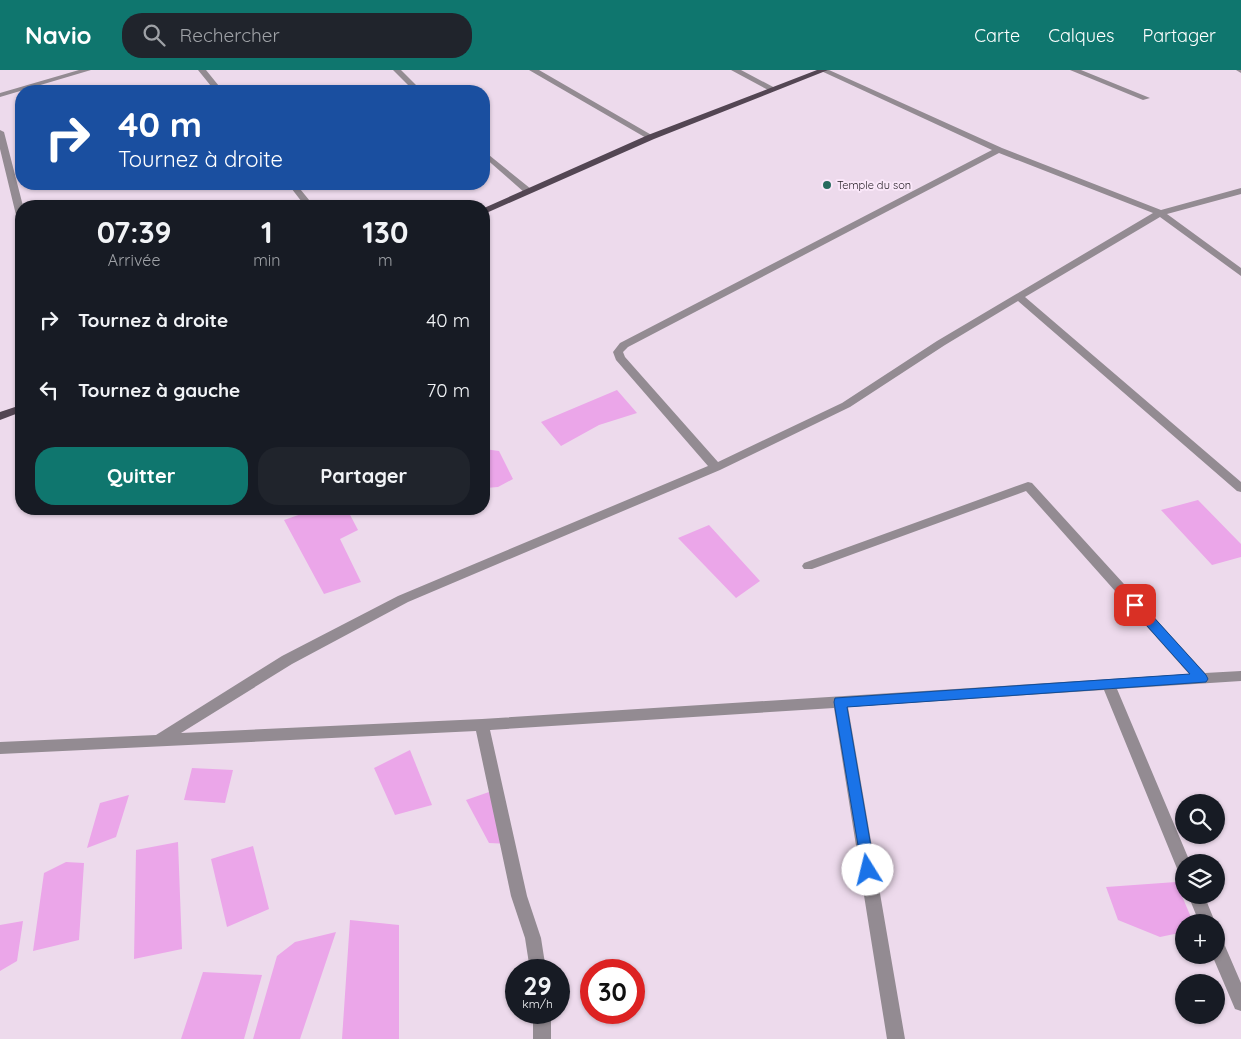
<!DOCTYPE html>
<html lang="fr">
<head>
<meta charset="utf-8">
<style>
	body { margin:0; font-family:Quicksand,sans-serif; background:#20242c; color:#f1f3f6; height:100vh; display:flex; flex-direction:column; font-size:19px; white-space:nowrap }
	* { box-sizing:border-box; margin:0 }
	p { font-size:16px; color:#9ea1a6 }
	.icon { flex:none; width:28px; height:28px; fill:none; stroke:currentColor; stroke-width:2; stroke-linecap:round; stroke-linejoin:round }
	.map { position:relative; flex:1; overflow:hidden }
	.side { position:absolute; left:15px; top:130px; width:475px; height:315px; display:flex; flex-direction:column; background:#171b24; border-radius:20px; box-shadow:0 1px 4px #0004 }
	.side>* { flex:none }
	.hud { position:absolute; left:15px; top:15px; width:475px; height:105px; border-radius:20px; box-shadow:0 1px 4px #0004; background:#1a4fa0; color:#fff; overflow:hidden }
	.tools { position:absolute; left:1175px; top:724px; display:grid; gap:10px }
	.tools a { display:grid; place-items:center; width:50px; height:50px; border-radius:50%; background:#171b24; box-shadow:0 1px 4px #0004; font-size:25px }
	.speed { position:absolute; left:505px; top:889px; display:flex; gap:10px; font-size:25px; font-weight:700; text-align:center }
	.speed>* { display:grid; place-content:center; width:65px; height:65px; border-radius:50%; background:#171b24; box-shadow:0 1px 4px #0004; line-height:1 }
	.speed small { font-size:12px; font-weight:400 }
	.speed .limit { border:8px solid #d22; background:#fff; color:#111 }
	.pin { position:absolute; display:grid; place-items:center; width:42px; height:42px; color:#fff; margin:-21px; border-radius:10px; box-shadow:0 2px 8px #0006 }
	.me { position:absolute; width:55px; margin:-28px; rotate:351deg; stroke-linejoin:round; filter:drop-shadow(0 0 4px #0008) }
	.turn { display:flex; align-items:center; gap:18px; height:105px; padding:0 20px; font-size:22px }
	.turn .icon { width:65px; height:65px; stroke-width:2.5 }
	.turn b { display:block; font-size:35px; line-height:42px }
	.eta { display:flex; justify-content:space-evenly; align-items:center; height:85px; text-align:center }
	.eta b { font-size:30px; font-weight:800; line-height:35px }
	.cta { display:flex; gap:10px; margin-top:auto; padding:10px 20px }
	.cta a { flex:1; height:58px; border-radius:20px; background:#0f766e; color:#fff; font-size:20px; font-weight:800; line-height:58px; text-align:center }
	.cta a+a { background:#20242c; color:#f1f3f6 }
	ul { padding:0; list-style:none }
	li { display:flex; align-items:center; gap:15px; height:70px; padding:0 20px }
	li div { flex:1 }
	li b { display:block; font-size:19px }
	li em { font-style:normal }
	header { display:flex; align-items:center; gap:30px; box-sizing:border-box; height:70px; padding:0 25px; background:#0f766e; color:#fff }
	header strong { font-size:24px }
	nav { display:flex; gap:28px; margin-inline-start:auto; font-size:18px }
	.search { width:350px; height:45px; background:#20242c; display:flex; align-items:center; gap:12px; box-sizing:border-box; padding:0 18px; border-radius:20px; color:#9ea1a6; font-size:19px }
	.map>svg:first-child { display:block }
	.building { fill:#eba6e9 }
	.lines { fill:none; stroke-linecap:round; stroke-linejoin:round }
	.minor { fill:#938b92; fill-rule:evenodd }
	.major { fill:#534653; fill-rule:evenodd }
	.route { fill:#1a73e8; stroke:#114b97 }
	.poi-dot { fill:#266a5d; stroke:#fae7f9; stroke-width:2 }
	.labels { text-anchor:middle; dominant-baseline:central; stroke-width:4; stroke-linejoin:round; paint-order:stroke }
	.far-poi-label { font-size:11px; fill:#272027; stroke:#fae7f9; text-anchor:start }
</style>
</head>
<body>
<header>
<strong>Navio</strong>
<div class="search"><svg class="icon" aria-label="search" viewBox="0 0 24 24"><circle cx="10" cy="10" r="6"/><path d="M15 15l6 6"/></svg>Rechercher</div>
<nav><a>Carte</a><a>Calques</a><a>Partager</a></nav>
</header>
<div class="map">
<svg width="1241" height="969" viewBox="0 0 1241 969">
	<rect width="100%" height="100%" fill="#eddaec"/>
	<path class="building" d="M617,320L637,343L599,355L561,376L541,352Z
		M484,379L499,381L513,409L498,417L486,418L484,415Z
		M1198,430L1241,474V487L1212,495L1161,440Z
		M308,439H347L358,460L340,469L361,512L324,524L284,450L307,442Z
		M709,455L760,511L736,528L678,468Z
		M410,680L432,735L395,745L374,698Z
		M192,698L233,700L225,733L184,730Z
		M489,722L510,774L489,773L466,730Z
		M129,725L116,767L87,778L100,733Z
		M178,772L182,879L134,889L136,780Z
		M253,776L269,839L227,857L211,789Z
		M66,792L84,793L79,870L33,881L44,803Z
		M1176,812L1193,852H1184V862L1160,867L1118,850L1106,817Z
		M350,850L399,855V969H342Z
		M23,851L17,891L0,901V855Z
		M336,862L300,969H253L277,886L295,872Z
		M203,902L262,905L244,969H181Z"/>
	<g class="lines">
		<path class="minor" d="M79,0H91L0,27V23Z
			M198,0H206L223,21H215Z
			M393,0H401L422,21H414Z
			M529,0H539L655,67L648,69Z
			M731,0H741L777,19L770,21Z
			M819,0H829L1002,78L1161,140L1241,118V124L1167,144L1241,198V206L1160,147L1025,227L1241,412V422L1237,421L1018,231L945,275L850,337L720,400L408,532L292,594L181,663L482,649L1189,604L1026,421L812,499H804L802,496L804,493L1028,412L1032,413L1205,603L1241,601V611L1117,619L1190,792H1184V803L1178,801L1176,796L1104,620L848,637L905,969H887L834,638L490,660L527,826L541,868L546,900H530L525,868L511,826L476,661L0,684V672L156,665L282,586L398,526L708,396L616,290L613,282L620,273L992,80ZM999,83L1153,143L937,271L842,333L718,392L625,287L623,282L628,277Z
			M1070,0H1081L1150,28L1143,30Z
			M1236,0H1241V3Z
			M0,60L4,62L23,136H21V148L16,145L0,79Z
			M484,81L531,119V123H525L484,87Z
			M288,114H296L314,136H305Z
			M1188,825H1204L1215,852H1199Z
			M1216,866L1222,869L1241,913V941L1235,939L1212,885H1216Z
			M533,942H551V969H533Z"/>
		<path class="major" d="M817,0H828L654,69L484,144V138L648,65Z
			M21,335V342L0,350V342Z"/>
	</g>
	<path class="route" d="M1135,530L1139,531L1206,605L1208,609L1206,612L847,637L875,800L873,805L868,807L863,805L834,632L835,628L1190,604L1131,538L1129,535Z"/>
	<circle class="poi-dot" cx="827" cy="115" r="5"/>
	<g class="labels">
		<g class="far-poi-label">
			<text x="837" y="115">Temple du son</text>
		</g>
	</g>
</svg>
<div class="tools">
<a><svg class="icon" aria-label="search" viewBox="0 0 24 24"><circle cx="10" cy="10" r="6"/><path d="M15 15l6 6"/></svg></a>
<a><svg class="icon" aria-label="layers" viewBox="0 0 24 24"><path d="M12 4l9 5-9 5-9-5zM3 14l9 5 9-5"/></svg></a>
<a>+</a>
<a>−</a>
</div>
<div class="speed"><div>29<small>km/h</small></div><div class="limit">30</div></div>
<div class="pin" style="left:1135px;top:535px;background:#d93025"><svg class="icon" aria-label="arrive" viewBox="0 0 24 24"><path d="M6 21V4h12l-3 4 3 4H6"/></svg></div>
<svg class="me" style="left:868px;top:800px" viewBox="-20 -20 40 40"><circle r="19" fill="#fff"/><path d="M0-13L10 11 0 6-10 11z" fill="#1a73e8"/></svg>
<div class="hud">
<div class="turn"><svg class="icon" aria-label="right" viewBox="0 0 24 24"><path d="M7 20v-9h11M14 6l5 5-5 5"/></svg><div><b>40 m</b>Tournez à droite</div></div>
</div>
<section class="side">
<div class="eta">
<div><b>07:39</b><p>Arrivée</p></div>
<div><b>1</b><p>min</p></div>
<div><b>130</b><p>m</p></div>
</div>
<ul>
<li><svg class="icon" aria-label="right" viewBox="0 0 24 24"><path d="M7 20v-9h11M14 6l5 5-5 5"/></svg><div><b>Tournez à droite</b></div><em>40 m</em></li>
<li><svg class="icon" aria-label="left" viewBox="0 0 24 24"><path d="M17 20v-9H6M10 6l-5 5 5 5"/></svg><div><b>Tournez à gauche</b></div><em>70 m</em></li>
</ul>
<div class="cta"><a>Quitter</a><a>Partager</a></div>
</section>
</div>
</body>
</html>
